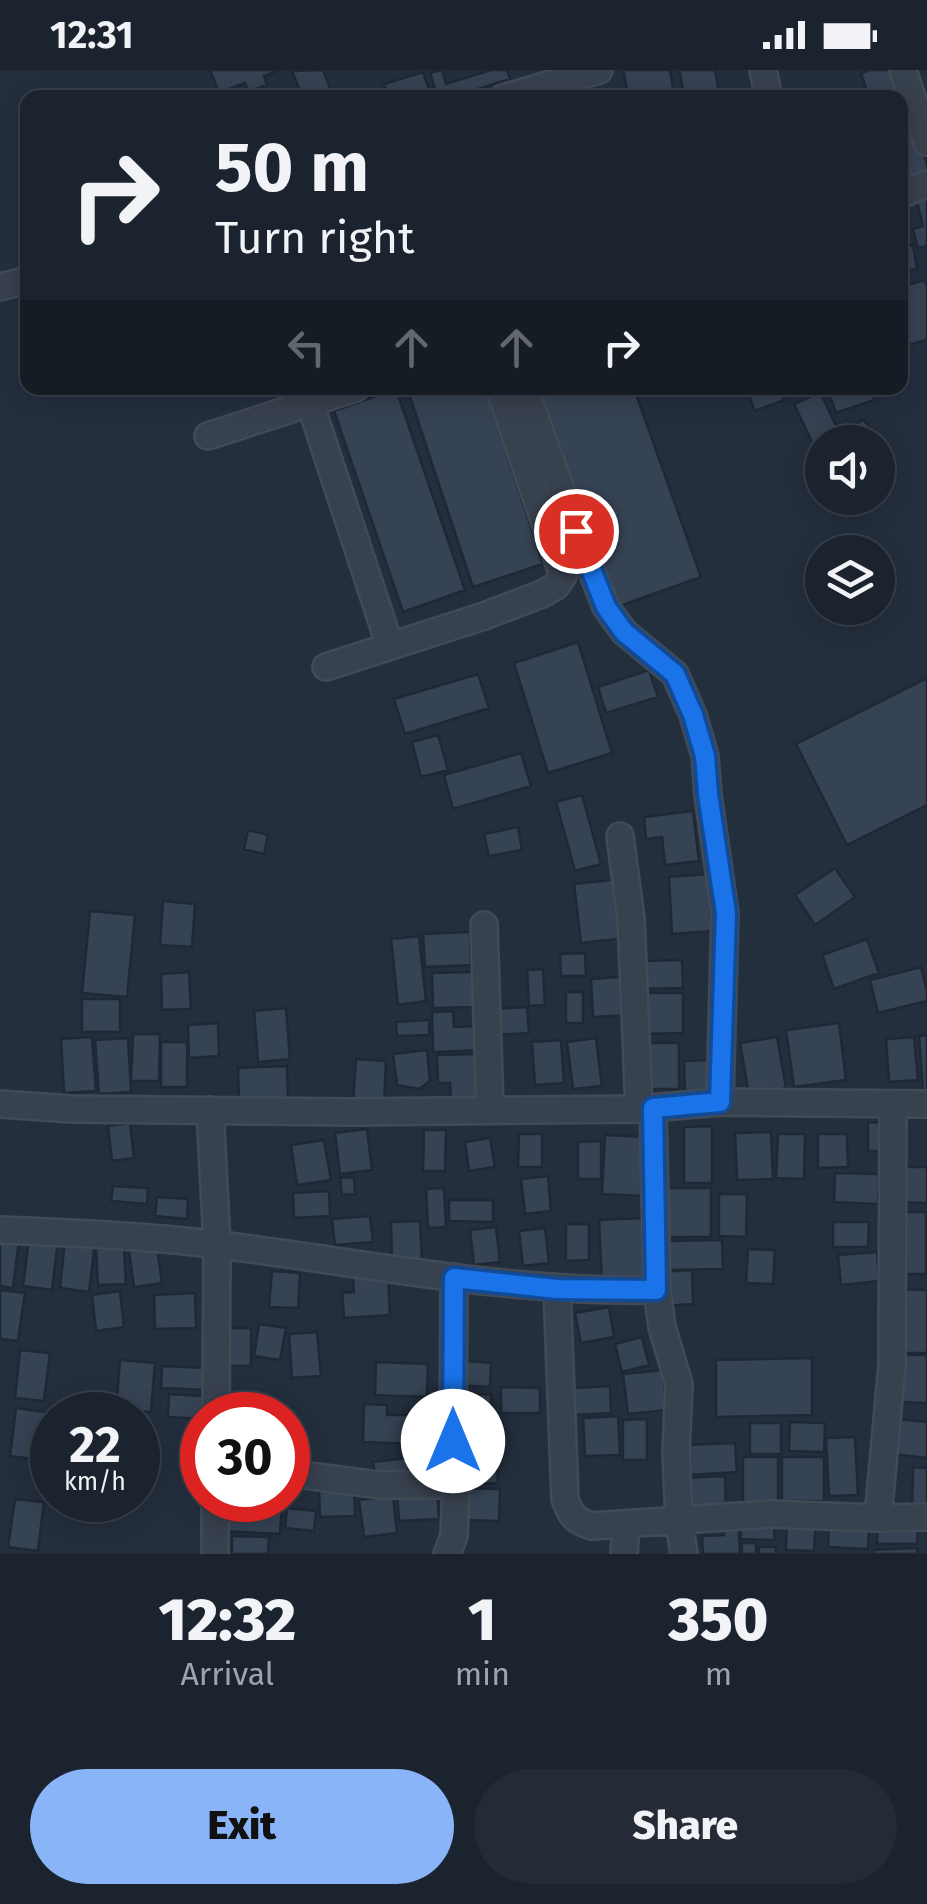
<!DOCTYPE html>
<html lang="en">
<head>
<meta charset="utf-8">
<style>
	body { margin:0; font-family:"Fira Sans",sans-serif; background:#242b36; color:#f1f3f6; height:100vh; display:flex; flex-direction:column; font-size:38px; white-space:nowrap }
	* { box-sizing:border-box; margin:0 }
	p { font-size:32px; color:#a0a4aa }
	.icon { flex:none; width:55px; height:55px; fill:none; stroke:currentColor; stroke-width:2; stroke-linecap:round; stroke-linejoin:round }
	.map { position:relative; height:1484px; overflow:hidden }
	.sheet { display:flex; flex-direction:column; background:#1b232e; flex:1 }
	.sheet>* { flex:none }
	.top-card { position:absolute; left:20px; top:20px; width:888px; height:305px; border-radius:20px; box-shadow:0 5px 25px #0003,0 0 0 2px #39404a; background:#1b232e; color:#f1f3f6; overflow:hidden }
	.controls { position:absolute; left:805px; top:355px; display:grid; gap:20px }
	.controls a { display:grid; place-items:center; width:90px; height:90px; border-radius:50%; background:#1b232e; box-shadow:0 5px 25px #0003,0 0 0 2px #39404a; font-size:50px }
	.speed { position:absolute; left:30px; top:1322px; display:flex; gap:20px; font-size:50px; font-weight:700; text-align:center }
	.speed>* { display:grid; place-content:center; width:130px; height:130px; border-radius:50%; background:#1b232e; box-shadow:0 5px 25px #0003,0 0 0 2px #39404a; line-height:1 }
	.speed small { font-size:25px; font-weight:400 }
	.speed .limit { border:15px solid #d22; background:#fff; color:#111 }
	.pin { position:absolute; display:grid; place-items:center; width:85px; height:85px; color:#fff; margin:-42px; border:5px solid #fff; border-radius:50%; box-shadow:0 2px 10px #0007 }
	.me { position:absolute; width:110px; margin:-55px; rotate:0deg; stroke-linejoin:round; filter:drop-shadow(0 0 8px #0008) }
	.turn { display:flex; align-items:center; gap:35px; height:210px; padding:0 30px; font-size:45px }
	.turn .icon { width:130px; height:130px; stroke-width:2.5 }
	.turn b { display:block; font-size:70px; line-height:85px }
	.lanes { display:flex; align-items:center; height:95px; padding:0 30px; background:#0003; justify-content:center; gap:50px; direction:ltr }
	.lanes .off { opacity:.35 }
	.eta { display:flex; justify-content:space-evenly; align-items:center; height:170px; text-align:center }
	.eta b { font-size:60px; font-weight:800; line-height:70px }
	.primary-button { display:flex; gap:20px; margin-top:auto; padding:20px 30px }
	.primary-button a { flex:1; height:115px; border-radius:60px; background:#8ab4f8; color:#111; font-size:40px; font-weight:800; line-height:115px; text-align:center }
	.primary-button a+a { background:#242b36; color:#f1f3f6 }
	.status { display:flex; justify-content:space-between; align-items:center; height:70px; padding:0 50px; background:#1b232e; direction:ltr }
	.status svg { height:28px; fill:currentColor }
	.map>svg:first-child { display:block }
	.building { fill:#364354; stroke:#1f2835; stroke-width:2.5 }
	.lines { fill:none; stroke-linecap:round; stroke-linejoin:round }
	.minor-casing { stroke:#414a57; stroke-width:30 }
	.minor { stroke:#38414e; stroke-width:25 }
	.route-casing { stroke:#114b97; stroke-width:25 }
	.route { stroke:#1a73e8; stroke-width:18 }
</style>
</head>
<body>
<div class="status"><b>12:31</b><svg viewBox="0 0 49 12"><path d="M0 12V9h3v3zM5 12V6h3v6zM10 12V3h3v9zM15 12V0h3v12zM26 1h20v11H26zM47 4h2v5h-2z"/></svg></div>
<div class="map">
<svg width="927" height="1484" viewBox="0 0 927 1484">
	<rect width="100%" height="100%" fill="#242f3e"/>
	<path class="building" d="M210,0H277V1L264,6L267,15L248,22L245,13L219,23Z
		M323,0L334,28H303L292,1Z
		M442,0L446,14L491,0H507L510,9L449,28H438L430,3Z
		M623,0H670L674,24L658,28H629Z
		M679,0H715L720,28H685Z
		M870,0H896L910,43L900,46V28H869L861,3Z
		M423,2L432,28H388L384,14Z
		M611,19L614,28H580Z
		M916,59L927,94V109L900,118V64Z
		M927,129V176L918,178L913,159L923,156L917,132Z
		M913,175L917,199L900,202V178Z
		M925,210L927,217V270L901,277L900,217Z
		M407,318H485L543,494L473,517Z
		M536,318H634L701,507L614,538Z
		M746,318H780L784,330L755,341Z
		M827,318H870L874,330L836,343Z
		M396,319L465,520L403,542L334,341Z
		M820,322L839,362L813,374L794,334Z
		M863,349L888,380L878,388V372H834Z
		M578,572L612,683L548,703L514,593Z
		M649,600L658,627L606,643L598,617Z
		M478,604L489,638L405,664L394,629Z
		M927,608V735L847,775L796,674Z
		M438,665L448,700L421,707L412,672Z
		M521,683L531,716L453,739L444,705Z
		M582,725L601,794L575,801L556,732Z
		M693,741L699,791L665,795L662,767L646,769L644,747Z
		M518,757L522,780L489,786L484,764Z
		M248,760L268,765L264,784L244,779Z
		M835,798L855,827L815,855L795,825Z
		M708,804L712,861L672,864L669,807Z
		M620,809L626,868L581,873L574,814Z
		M163,831L195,834L192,877L160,875Z
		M90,841L135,845L127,927L82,923Z
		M470,862L471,895L425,897L423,864Z
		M419,866L426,931L398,935L391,869Z
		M867,869L879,903L834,919L822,885Z
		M585,883L586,906H561L560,884Z
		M682,890L683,918L640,919L639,891Z
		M921,897L927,921V931L878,943L870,910Z
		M543,899L545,935L529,936L527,900Z
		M189,902L191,939L162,940L161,904Z
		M475,902L476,937L433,938L432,903Z
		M630,906L633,945L593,947L591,909Z
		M566,922H583V953H566Z
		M641,923H683V963L640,964Z
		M82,929H120V962H82Z
		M527,937L529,963L493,965L491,939Z
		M286,938L290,989L258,992L254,941Z
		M453,941L454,957L482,956L483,980L433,982L432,942Z
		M429,950V965L397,966L396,952Z
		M218,953L219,986L189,988L188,955Z
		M839,953L846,1010L794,1017L786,960Z
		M133,964H160L159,1011H131Z
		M927,965V1020L923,1021L919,966Z
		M92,967L96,1021L64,1023L61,969Z
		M777,967L786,1018L749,1025L740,973Z
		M914,967L918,1010L889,1012L886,969Z
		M128,968L131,1022L99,1024L95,970Z
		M596,968L602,1016L573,1019L567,972Z
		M561,970L564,1013L535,1015L532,972Z
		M161,972H187V1017H161Z
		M642,973H679V1019H642Z
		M427,980L430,1011L419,1019L397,1015L393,984Z
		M480,984L481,1029L451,1030L450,1013H438L437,985Z
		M356,989L386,991L384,1034L353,1032Z
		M713,990L714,1024L685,1025L684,991Z
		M287,996L288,1029L239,1030L238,998Z
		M868,1052L887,1053V1081H868Z
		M130,1053L134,1088L112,1091L108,1056Z
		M712,1056V1113H684V1057Z
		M367,1059L372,1100L340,1104L335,1063Z
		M424,1060H446L445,1101H423Z
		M771,1062L773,1109L737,1110L735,1063Z
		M519,1064H542V1097H518Z
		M778,1064H805L804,1109L776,1108Z
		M818,1064H847L848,1097L818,1098Z
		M605,1065L647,1067L644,1126L602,1124Z
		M490,1068L495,1097L469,1101L465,1072Z
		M324,1070L331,1110L297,1115L291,1075Z
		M601,1071V1109H578V1072Z
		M900,1097H927V1133L900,1132Z
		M835,1103L879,1104L878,1134L834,1132Z
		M548,1106L551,1141L525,1144L521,1109Z
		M354,1107L355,1124L342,1125L340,1108Z
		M113,1116L148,1118L147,1134L111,1131Z
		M444,1118L446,1157L428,1158L426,1119Z
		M665,1118H711V1167H665Z
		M329,1121L330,1146L294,1148L293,1123Z
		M719,1124H747L746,1167L719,1166Z
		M157,1127L188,1129L187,1149L155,1146Z
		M449,1130H493V1152L449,1151Z
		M897,1142H926V1204H897Z
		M370,1146L373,1172L335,1175L332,1149Z
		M644,1148L647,1213L602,1214L599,1150Z
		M420,1151L422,1191L392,1192L391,1152Z
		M833,1152H869L868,1177H833Z
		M566,1154H589V1190L566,1191Z
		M496,1157L500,1192L474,1195L470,1160Z
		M545,1158L549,1193L523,1196L519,1161Z
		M0,1168L19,1170L13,1218L0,1216Z
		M29,1168L58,1172L52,1220L23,1216Z
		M65,1170L95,1173L89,1222L60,1218Z
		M722,1170L723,1199L666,1200V1171Z
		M157,1177L162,1213L134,1217L129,1181Z
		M124,1178L126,1214L98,1215L96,1179Z
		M748,1179L775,1180L773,1214L746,1213Z
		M877,1182L879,1211L841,1215L838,1185Z
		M692,1200L693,1234L662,1236L660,1202Z
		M272,1201L300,1203L298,1238L269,1237Z
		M388,1206L390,1245L344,1248L342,1223L354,1222L353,1208Z
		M896,1219L927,1220V1283H895Z
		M0,1220L25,1223L18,1271L0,1269Z
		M120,1221L124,1257L96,1261L92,1225Z
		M195,1223L196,1258L155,1259L154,1225Z
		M609,1237L614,1267L581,1273L575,1243Z
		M259,1254L286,1258L280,1290L254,1286Z
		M224,1258H251V1296H224Z
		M317,1262L321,1306L292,1308L289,1264Z
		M642,1267L649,1295L622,1302L615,1274Z
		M20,1280L50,1283L44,1331L15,1328Z
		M898,1285H927V1333L897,1332Z
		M812,1288V1345L716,1347V1290Z
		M120,1290L155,1293L151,1342L116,1340Z
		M456,1290L491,1293L490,1317L454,1315Z
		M376,1292L428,1294L427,1327L375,1325Z
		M162,1296L209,1298L208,1320L161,1318Z
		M663,1300L667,1340L628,1344L623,1304Z
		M610,1316L611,1343L572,1345L571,1318Z
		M501,1317L540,1318V1343H501Z
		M169,1324L204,1326L202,1349L168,1347Z
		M491,1324L493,1374L460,1375L459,1325Z
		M364,1334L387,1335V1345H414L413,1374L363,1372Z
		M16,1338L46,1342L40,1390L10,1386Z
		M618,1346L620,1385L585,1386L583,1348Z
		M647,1349V1390H623V1350Z
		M897,1349L927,1352V1388L893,1384Z
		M790,1352L825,1353L824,1382L789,1381Z
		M750,1353H781V1384H750Z
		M855,1367L858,1425L829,1426L826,1368Z
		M735,1373L737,1402L689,1405L688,1375Z
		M455,1377V1412H416L415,1378Z
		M496,1380L498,1413L460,1415L458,1382Z
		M743,1387H778V1435H743Z
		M782,1387H824V1431H782Z
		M407,1388L410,1409L376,1413L373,1392Z
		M913,1397L927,1398V1438H912Z
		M725,1406L726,1442L686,1444L685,1408Z
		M354,1415L355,1446L320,1447L319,1417Z
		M437,1418L439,1449L399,1451L397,1420Z
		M462,1418L500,1419L499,1451L462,1450Z
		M393,1426L397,1463L364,1467L359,1430Z
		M15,1429L44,1432L38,1481L8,1477Z
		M225,1430H282V1434Z
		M225,1431L282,1434L280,1464L223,1461Z
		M287,1438L316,1441L314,1461L285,1458Z
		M787,1445L816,1446L814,1481L786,1480Z
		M741,1449H775L774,1470L741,1469Z
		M738,1450L740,1484H703L702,1466L724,1465L723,1451Z
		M829,1452L869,1454L868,1479L828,1477Z
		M878,1454H918L917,1474H877Z
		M232,1466L269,1467L268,1484H232Z
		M742,1473H756V1484H742Z
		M759,1477H776V1484H759Z
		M917,1478V1484H873V1480Z"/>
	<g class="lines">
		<g class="minor-casing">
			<path id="minor" d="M763,0L769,28
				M903,0L927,72
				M503,28L599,0
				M900,125L927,114
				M0,217L28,210
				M524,318L576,461L606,537L624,562L675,604L693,645L705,686L708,725L725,843L720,1032
				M310,333L390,576
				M208,366L356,318
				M326,597L484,546L542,524L556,516L563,506L499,318
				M620,766L631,849L639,1039
				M484,855L490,1040
				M0,1034L72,1039L353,1042L639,1039L720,1032L927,1034
				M653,1038L657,1220L662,1257L679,1314L676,1383L679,1451L684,1484
				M210,1040L217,1174L216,1345
				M0,1160C73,1163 147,1166 220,1175C365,1193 509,1223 657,1220
				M557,1219L565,1429C571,1446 575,1451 592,1456L770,1444L878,1448L927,1447
				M288,1403L379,1415H456L457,1376L453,1371L454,1207
				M215,1430V1484
				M878,1448L892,1295L893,1034
				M447,1484L454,1466L456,1415
				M624,1484L626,1454"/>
		</g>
		<use href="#minor" class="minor"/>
	</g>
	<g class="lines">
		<g class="route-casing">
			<path id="route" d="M453,1371L454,1208L557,1219L656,1220L653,1038L720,1032L726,843L708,724L705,686L693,645L675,604L624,562L606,537L576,461"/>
		</g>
		<use href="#route" class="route"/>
	</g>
</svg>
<div class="controls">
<a><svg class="icon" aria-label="sound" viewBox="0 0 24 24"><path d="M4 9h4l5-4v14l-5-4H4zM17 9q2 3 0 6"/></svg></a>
<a><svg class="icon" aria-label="layers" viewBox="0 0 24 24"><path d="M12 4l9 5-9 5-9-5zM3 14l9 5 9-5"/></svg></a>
</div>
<div class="speed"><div>22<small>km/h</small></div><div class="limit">30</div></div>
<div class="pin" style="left:576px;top:461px;background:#d93025"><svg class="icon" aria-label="arrive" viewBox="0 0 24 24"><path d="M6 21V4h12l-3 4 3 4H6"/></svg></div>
<svg class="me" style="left:453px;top:1371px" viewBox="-20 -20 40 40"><circle r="19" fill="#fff"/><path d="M0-13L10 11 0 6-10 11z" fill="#1a73e8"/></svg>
<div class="top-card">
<div class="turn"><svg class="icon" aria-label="right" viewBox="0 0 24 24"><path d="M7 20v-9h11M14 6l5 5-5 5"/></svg><div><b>50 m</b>Turn right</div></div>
<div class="lanes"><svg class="icon off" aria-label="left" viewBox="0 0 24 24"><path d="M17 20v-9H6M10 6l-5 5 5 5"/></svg><svg class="icon off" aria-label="ahead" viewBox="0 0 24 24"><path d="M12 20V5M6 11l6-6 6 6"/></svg><svg class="icon off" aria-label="ahead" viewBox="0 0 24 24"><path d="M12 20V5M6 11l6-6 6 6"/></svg><svg class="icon" aria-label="right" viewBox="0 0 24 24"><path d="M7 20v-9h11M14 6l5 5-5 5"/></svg></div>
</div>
</div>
<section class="sheet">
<div class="eta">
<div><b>12:32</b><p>Arrival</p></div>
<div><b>1</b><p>min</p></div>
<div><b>350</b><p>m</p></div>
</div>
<div class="primary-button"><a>Exit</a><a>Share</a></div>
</section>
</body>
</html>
